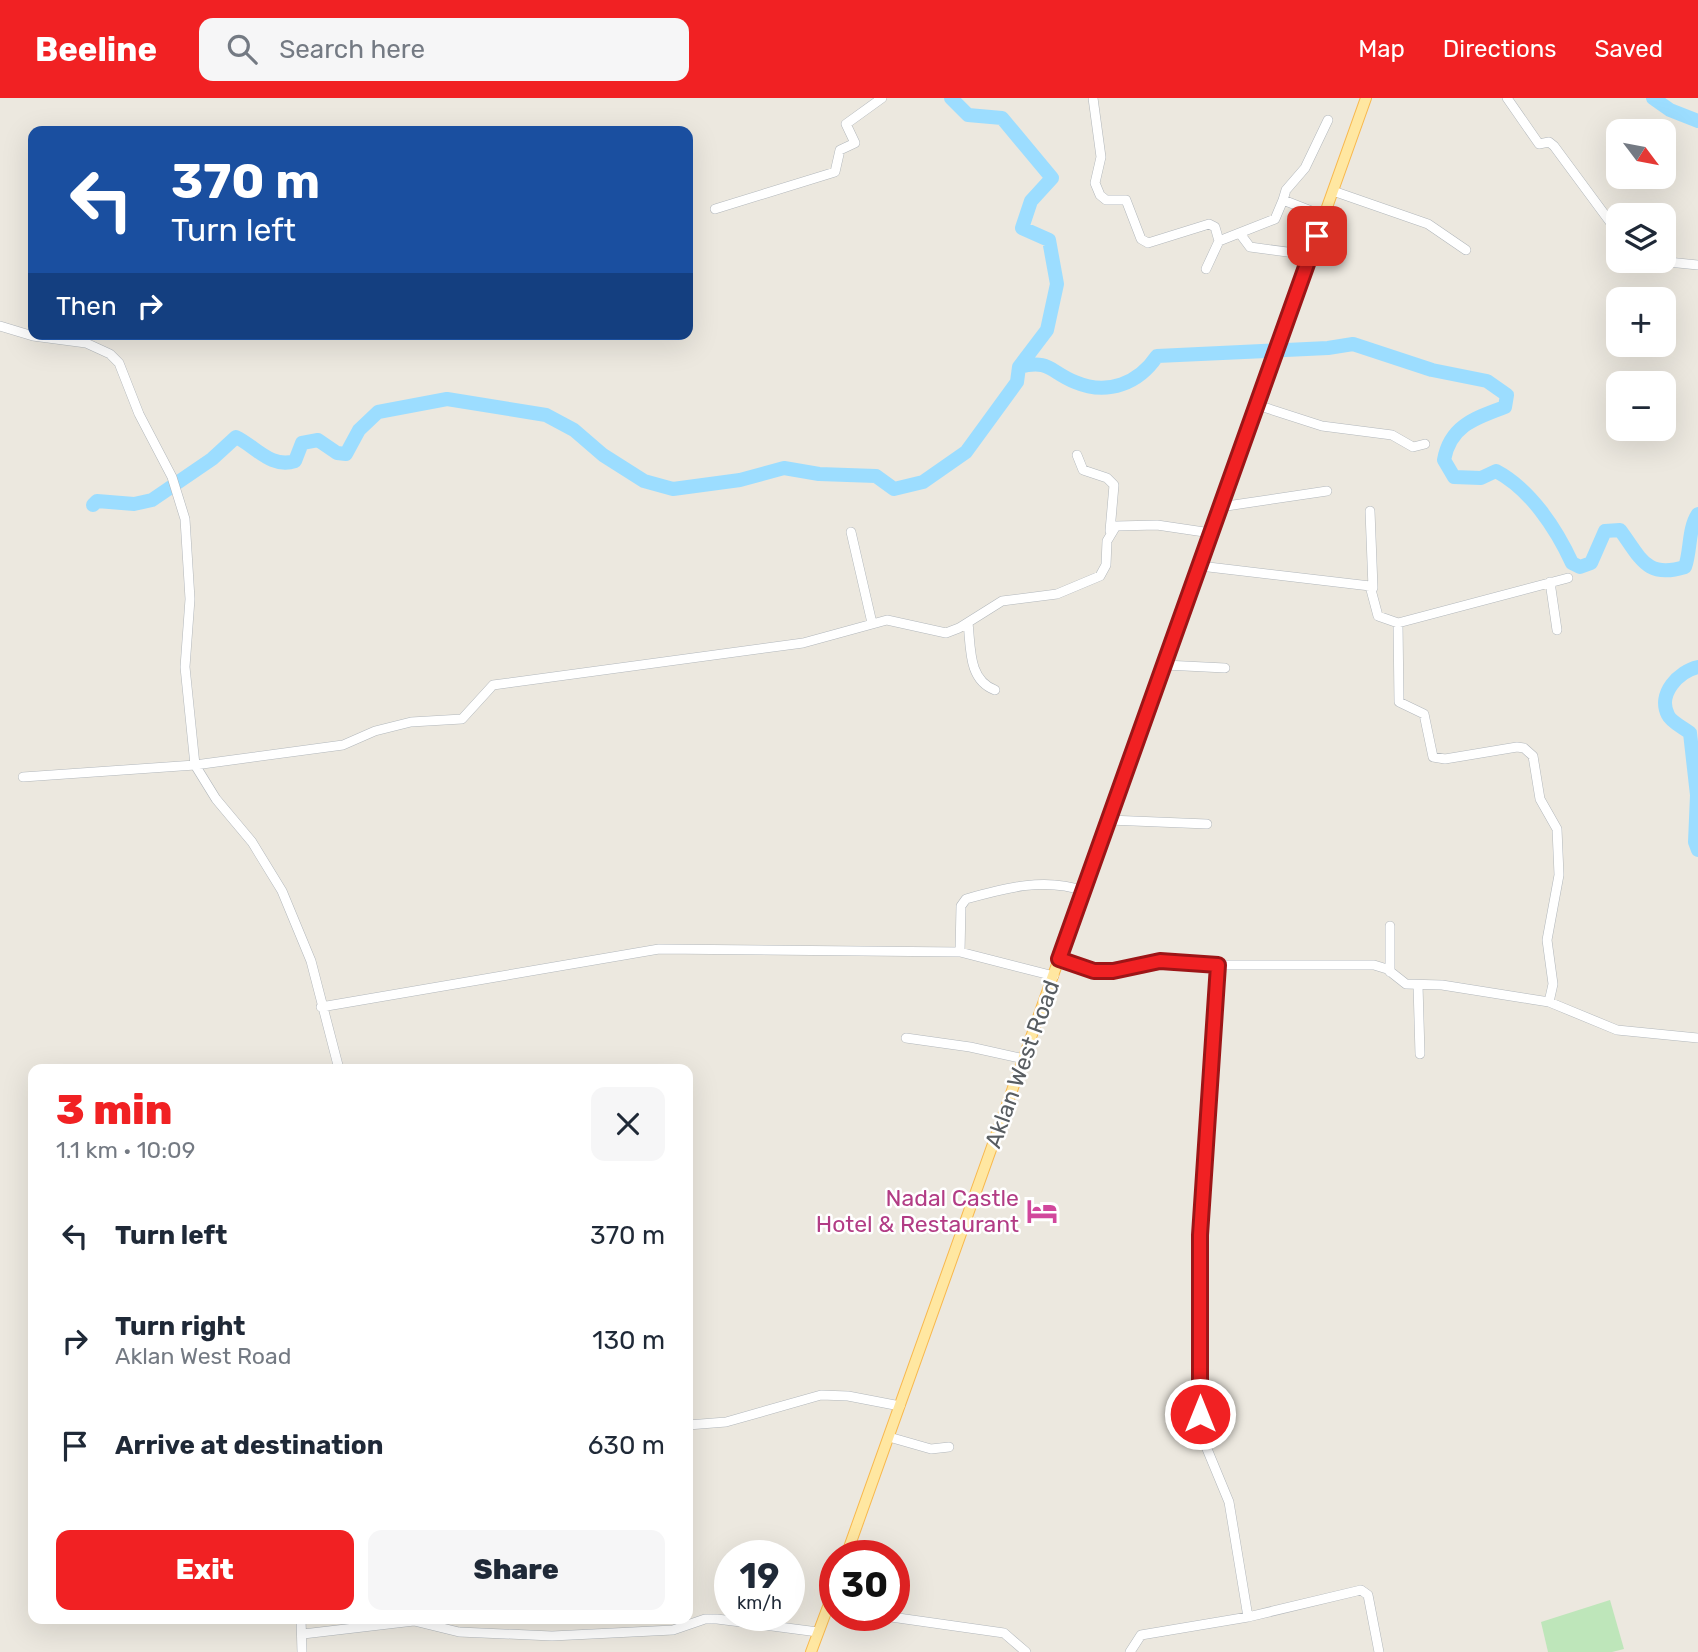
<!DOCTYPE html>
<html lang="en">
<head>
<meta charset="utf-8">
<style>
	body { margin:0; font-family:Rubik,sans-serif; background:#f6f6f7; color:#1f2937; height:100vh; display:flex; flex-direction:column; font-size:26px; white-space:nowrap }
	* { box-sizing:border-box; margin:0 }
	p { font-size:23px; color:#747a83 }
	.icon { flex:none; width:38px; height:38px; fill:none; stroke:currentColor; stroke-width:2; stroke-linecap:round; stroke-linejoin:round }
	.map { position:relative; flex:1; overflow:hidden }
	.panel { position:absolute; left:28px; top:966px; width:665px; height:560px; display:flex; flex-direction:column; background:#fff; border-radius:14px; box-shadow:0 7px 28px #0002 }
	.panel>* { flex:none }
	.hud { position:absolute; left:28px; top:28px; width:665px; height:214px; border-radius:14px; box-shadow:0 7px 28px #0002; background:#1a4fa0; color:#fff; overflow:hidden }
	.needle { width:46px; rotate:122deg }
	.fabs { position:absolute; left:1606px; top:21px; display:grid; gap:14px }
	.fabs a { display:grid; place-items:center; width:70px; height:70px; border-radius:14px; background:#fff; box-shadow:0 7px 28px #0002; font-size:35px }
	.speed { position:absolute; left:714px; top:1442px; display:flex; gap:14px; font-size:35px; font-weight:700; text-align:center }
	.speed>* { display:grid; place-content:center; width:91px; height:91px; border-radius:50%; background:#fff; box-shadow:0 7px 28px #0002; line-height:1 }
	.speed small { font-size:18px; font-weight:400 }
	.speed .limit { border:10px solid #d22; background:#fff; color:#111 }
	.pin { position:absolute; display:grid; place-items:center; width:60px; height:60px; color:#fff; margin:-30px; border-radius:14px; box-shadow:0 4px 10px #0006 }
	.me { position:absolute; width:77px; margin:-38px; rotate:0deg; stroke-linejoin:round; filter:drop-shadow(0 0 5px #0008) }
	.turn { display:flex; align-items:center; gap:24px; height:147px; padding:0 28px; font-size:32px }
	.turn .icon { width:91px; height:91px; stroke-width:2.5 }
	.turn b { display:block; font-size:49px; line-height:60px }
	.then { display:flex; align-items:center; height:66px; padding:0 28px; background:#0003; gap:14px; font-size:26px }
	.round { display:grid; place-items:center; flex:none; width:74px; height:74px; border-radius:14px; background:#f6f6f7 }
	.overview { display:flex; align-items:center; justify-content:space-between; height:119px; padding:0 28px }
	h1 { font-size:42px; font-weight:800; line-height:52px; color:#f12123 }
	.button { display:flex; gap:14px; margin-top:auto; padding:14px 28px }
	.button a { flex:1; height:80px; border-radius:14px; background:#f12123; color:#fff; font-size:28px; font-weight:800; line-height:80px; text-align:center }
	.button a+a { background:#f6f6f7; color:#1f2937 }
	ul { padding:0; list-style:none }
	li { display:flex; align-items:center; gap:21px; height:105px; padding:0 28px }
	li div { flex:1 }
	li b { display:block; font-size:26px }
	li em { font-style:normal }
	header { display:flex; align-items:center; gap:42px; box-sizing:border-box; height:98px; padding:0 35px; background:#f12123; color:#fff }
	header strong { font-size:33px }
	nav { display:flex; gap:38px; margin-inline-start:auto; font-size:24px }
	.search { width:490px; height:63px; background:#f6f6f7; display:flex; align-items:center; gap:18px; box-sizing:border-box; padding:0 24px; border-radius:14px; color:#747a83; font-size:26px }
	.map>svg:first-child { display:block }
	.green { fill:#bee6ba }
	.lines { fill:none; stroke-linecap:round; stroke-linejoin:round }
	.river { stroke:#9cddff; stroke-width:14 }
	.minor-casing { stroke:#b2b7bb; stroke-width:10 }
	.major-casing { stroke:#f8b84d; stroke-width:12 }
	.minor { stroke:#fff; stroke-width:9 }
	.major { stroke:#ffe7a1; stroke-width:10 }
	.route-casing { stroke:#9d1517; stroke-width:18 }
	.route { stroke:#f12123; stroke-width:12 }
	.labels { text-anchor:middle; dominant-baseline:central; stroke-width:5; stroke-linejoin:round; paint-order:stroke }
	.street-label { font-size:23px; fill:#585d61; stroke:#fff }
	.hotel-label { font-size:23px; fill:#b23c85; stroke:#fff; text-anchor:end }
</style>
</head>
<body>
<header>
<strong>Beeline</strong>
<div class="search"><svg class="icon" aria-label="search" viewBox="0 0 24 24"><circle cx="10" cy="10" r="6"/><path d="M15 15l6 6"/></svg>Search here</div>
<nav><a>Map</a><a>Directions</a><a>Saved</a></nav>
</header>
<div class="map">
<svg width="1698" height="1554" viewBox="0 0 1698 1554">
	<rect width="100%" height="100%" fill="#ece8df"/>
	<path class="green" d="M1610,1502L1624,1551L1612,1554H1548L1541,1524Z"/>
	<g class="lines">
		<path class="river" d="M1653,0L1670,12L1698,23
			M1019,269C1050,261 1050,274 1075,284C1108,298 1139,285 1157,258L1328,250L1353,246L1432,272L1487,283L1507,297L1505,309C1475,320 1450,328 1444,362L1454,379L1481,380L1496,373C1530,391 1556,430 1572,465L1580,469L1591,465L1605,433L1620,432C1641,460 1646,481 1685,469C1691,452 1688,431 1698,416
			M93,407L97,403L134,406L152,402L212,361L236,339C255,348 271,371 295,363L302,345L318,342L337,355L346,356L359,332L378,314L447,301L546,317L574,332L603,357L644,383L673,391L740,382L784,370L819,376L876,378L894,391L923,384L966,354L1017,284L1019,269L1047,232L1057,186L1049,142L1022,130L1031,103L1052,80L1002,20L968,17L951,0
			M1698,569C1679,573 1657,596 1668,617C1671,624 1684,630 1690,635L1697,697L1695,744L1698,752"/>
		<g class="minor-casing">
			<path id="minor" d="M1093,0L1101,59L1095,85L1100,97L1106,102H1126L1141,141L1148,145L1209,126L1215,129L1219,143L1275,121L1283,102
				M1507,0L1539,46L1549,44L1554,48L1619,136
				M1333,93L1428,126L1466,152
				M715,111L835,74L840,52L855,45L846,26L882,0
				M1324,118L1283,102L1286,92L1305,70L1328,22
				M1241,137L1250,149L1310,157
				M1658,163L1698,167
				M1206,171L1219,143
				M0,228L33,238L86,245L110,256L119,265L139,316L172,379L185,421L190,501L185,569L195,667L216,701L252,744L282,793L311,863L339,971
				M1257,307L1322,328L1392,337L1413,349L1425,346
				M1077,357L1083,372L1107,380L1114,387L1110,433
				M1220,409L1327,393
				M1370,413L1373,490
				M851,434L872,525
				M1200,468L1370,488L1378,518L1398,525L1568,480
				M1550,484L1557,532
				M968,525C971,550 968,582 995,592
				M1398,525L1399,604L1424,616L1433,659L1445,661L1517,649L1524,650L1533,658L1540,701L1557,731L1559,777L1547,842L1553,886L1549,904
				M1165,567L1225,570
				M23,679L195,667L343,647L375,633L411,624L462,621L493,587L803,545L887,522L946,535L959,530L1002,503L1057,496L1100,478L1106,467L1107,443L1116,428L1157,427L1211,435
				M1109,722L1207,726
				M1390,828V874
				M960,854L961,808L966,801C1005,790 1045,779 1084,793
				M1059,861L1094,873H1113L1160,863L1218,867H1374L1387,871L1406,886L1442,887L1530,901L1549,904L1617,932L1698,940
				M1218,867L1200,1137V1334L1229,1404L1248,1519
				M1418,887L1420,956
				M321,909L659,851L960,854L1054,878
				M906,940L970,949L1024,961
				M688,1327L726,1324L821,1297L848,1298L900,1308
				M889,1339L931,1351L949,1349
				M877,1517L1004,1535L1026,1554
				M301,1521L302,1554
				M303,1536L414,1523L459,1534L552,1538L673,1532L705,1521H717L818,1534
				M1130,1554L1141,1537L1248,1519L1361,1492L1368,1497L1379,1554"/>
		</g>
		<g class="major-casing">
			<path id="major" d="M846,1458L1366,0
				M811,1554L835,1490"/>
		</g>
		<use href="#minor" class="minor"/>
		<use href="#major" class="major"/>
	</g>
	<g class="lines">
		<g class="route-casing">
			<path id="route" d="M1200,1316V1137L1218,867L1160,863L1113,873H1094L1059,861L1317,138"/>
		</g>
		<use href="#route" class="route"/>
	</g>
	<defs>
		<g id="hotel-bare" transform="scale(2.415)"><path d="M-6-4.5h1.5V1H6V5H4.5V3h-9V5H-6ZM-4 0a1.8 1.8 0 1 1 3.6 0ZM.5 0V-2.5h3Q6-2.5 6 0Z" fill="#d1479c" stroke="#fff" stroke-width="2.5" paint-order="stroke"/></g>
	</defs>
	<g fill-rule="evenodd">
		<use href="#hotel-bare" x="1042" y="1113"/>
	</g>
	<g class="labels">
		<g class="street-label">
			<text transform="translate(1022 966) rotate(-70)">Aklan West Road</text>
		</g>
		<g class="hotel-label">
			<text x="1019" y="1100">Nadal Castle<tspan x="1019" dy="26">Hotel &amp; Restaurant</tspan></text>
		</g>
	</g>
</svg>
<div class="fabs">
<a><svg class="needle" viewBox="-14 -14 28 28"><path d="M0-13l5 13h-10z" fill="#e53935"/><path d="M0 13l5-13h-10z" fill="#747a83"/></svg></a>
<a><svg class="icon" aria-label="layers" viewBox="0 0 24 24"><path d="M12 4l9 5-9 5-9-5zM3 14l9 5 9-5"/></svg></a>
<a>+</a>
<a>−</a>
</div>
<div class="speed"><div>19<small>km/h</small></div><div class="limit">30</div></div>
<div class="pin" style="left:1317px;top:138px;background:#d93025"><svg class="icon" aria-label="arrive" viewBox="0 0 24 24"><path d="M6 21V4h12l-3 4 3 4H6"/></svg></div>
<svg class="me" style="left:1200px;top:1316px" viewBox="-20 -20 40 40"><circle r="17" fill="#f12123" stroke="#fff" stroke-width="3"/><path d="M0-11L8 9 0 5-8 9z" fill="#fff"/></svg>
<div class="hud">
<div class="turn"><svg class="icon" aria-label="left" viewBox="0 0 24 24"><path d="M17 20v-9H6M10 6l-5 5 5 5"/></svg><div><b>370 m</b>Turn left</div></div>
<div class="then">Then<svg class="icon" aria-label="right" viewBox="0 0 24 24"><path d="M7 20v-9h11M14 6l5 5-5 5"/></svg></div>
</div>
<section class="panel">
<div class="overview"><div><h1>3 min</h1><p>1.1 km · 10:09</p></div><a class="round"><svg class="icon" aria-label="close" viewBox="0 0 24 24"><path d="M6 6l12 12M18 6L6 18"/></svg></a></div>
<ul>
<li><svg class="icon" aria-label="left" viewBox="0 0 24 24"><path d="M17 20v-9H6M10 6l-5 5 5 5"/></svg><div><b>Turn left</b></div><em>370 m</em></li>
<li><svg class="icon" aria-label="right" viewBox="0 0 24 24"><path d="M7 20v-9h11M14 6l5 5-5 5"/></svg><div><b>Turn right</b><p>Aklan West Road</p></div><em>130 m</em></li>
<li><svg class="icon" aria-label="arrive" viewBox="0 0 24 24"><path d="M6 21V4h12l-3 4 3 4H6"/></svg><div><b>Arrive at destination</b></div><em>630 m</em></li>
</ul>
<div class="button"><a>Exit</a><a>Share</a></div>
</section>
</div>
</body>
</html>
